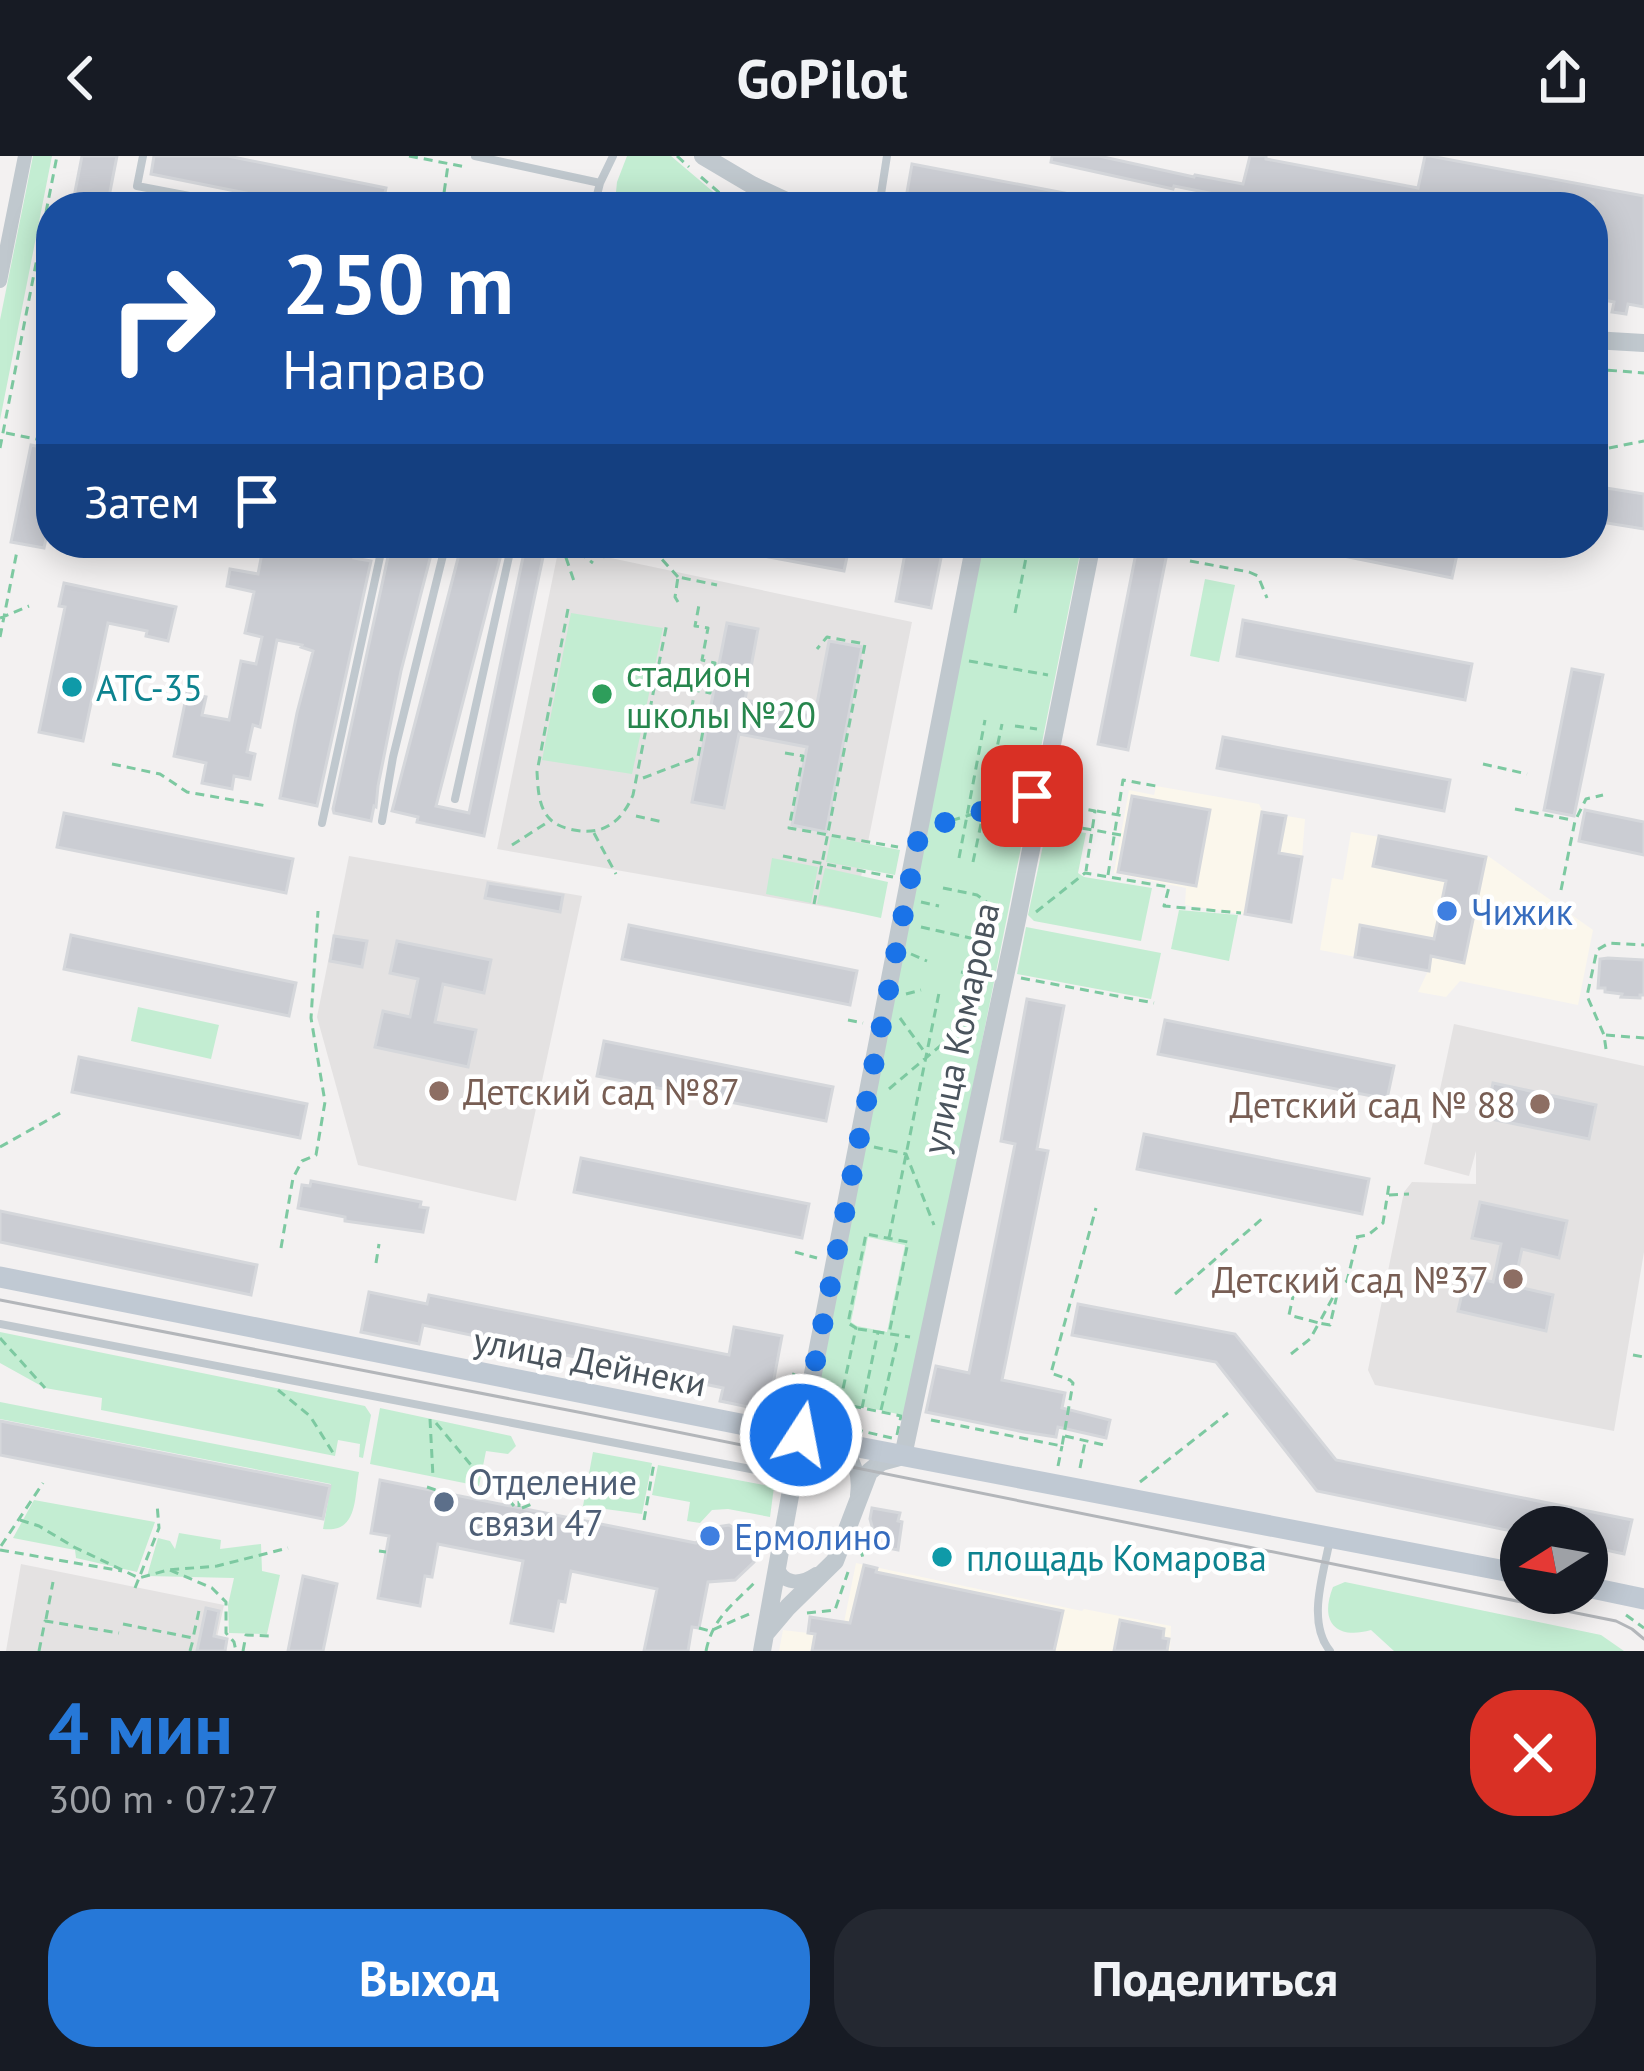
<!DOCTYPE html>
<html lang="ru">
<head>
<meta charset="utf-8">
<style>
	body { margin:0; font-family:"PT Sans",sans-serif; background:#242831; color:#f1f3f6; height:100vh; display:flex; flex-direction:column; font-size:45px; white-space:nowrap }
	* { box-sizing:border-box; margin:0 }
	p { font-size:39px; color:#9ea1a6 }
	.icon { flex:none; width:66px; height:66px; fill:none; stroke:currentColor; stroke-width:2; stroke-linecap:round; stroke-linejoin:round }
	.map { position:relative; height:1495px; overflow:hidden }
	.panel { display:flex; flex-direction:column; background:#171b24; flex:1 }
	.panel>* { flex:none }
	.banner { position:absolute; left:36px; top:36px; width:1572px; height:366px; border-radius:48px; box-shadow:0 6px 30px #0003; background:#1a4fa0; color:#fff; overflow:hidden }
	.needle { width:78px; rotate:259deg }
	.tools { position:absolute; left:1500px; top:1350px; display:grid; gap:24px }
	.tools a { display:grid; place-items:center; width:108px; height:108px; border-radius:50%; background:#171b24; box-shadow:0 6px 30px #0003; font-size:60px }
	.pin { position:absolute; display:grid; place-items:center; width:102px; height:102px; color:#fff; margin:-51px; border-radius:24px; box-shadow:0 6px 18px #0006 }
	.me { position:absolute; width:132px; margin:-66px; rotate:11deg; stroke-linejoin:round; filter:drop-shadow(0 0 9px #0008) }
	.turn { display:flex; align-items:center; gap:42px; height:252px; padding:0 48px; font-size:54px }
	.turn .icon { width:156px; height:156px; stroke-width:2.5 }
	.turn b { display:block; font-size:84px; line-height:102px }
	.then { display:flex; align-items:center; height:114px; padding:0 48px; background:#0003; gap:24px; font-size:45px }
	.round { display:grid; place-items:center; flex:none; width:126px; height:126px; border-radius:48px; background:#242831 }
	.summary { display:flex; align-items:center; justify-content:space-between; height:204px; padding:0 48px }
	h1 { font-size:72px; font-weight:800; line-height:90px; color:#2678d8 }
	.primary-button { display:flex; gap:24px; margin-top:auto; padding:24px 48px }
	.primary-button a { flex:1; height:138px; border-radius:48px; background:#2678d8; color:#fff; font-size:48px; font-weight:800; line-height:138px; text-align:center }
	.primary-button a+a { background:#242831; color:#f1f3f6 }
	header { display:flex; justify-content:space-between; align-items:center; height:156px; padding:0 48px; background:#171b24; font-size:54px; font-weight:800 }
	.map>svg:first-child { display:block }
	.commercial { fill:#fbf7ec }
	.education { fill:#e4e2e2 }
	.green { fill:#c3edd2; fill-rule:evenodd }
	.building { fill:#cbcdd3; stroke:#d5d7db; stroke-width:3 }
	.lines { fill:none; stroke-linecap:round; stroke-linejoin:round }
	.path { stroke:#7dc9a1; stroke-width:3; stroke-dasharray:9 6; stroke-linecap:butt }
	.service { stroke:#c0c8ce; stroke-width:8 }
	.minor { stroke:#c0c8ce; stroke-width:14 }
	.tertiary { stroke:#c0c8ce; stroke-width:18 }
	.secondary { stroke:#c0c9d3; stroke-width:21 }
	.tram { stroke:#b3b6ba; stroke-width:3 }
	.route { stroke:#1a73e8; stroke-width:21; stroke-dasharray:0 37.8 }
	.culture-dot { fill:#0f9aa8; stroke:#fff; stroke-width:4.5 }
	.leisure-dot { fill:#2e9e5b; stroke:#fff; stroke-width:4.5 }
	.shop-dot { fill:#3f7fe0; stroke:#fff; stroke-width:4.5 }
	.education-dot { fill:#8d6e63; stroke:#fff; stroke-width:4.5 }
	.service-dot { fill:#5c6f8a; stroke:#fff; stroke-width:4.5 }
	.labels { text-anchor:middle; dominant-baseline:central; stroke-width:9; stroke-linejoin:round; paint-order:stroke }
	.leisure-label { font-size:36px; fill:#27864d; stroke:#fff; text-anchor:start }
	.culture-label { font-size:36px; fill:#0d838f; stroke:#fff; text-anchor:start }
	.shop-label { font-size:36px; fill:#366cbe; stroke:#fff; text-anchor:start }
	.street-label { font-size:36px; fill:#4a545d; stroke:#fff }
	.education-label { font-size:36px; fill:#785e54; stroke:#fff; text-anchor:end }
	.service-label { font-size:36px; fill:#4e5e75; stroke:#fff; text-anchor:start }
</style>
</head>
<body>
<header><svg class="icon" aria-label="back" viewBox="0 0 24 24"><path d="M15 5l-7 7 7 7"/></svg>GoPilot<svg class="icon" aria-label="share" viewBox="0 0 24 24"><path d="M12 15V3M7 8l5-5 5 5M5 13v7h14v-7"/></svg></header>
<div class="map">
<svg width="1644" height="1495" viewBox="0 0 1644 1495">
	<rect width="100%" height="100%" fill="#f3f1f1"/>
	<path class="commercial" d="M1156,630L1259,648L1263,656L1305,663L1302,701L1291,766L1185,749L1186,732L1114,717L1129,634L1154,639Z
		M1351,676L1488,700L1593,774L1578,849L1460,825L1446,841L1418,836L1428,815L1320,794L1332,722L1343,724Z
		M856,1407L1082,1455L1084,1453L1171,1470L1170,1495H779L783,1474L841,1481Z"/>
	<path class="education" d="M559,391L912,466L854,756L497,693Z
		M349,700L582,740L516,1045L358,1009L317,861Z
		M1454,868L1644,910V1096L1614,1275L1375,1229L1368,1214L1404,1036L1412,1026L1476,1028V995L1469,1020L1424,1008Z
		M21,1408L224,1449L214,1495H6Z"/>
	<path class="green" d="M33,0H52L0,264V164Z
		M627,0H671L731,51H647L615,46L617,26Z
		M978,387H1082L907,1260L814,1240ZM868,1081L905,1089L887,1176L857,1170L851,1166Z
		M1205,423L1235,429L1219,506L1190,500Z
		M571,457L663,472L632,618L542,604Z
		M1047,671L1086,677L1078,717L1084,721L1152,732L1141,785L1034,765L1028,759Z
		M831,681L900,694L895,719L826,706Z
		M772,702L818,711L811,747L766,738Z
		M825,712L888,726L881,762L817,748Z
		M1179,754L1238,759L1229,805L1171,793Z
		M1026,771L1161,797L1151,843L1017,818Z
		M138,851L219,869L211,903L131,885Z
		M0,1176L365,1250L371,1259L363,1302L359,1301L360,1288L338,1284L335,1300L101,1254L102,1242L45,1232L0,1207Z
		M0,1246L359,1316C354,1343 358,1377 323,1373L331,1328L0,1263Z
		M380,1252L511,1280L516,1290L508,1298L486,1295L479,1330L370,1308Z
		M593,1296L652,1307L642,1358L583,1350Z
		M658,1309L774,1331L770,1361L728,1353L712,1354L700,1367L687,1365L690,1346L652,1339Z
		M34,1344L155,1366L137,1416L76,1402L75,1394L13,1382Z
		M179,1377L221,1384L220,1393L261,1388L262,1415L280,1419L267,1478L229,1477L228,1449L234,1422L147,1420L158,1382L170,1385L175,1393Z
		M1345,1426L1601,1479L1624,1495H1394L1371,1474C1336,1484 1319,1466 1333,1431Z"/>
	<path class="building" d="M82,0H117L107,51H72Z
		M154,0H228L386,32L382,51H315L151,18Z
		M1052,0H1099L1194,21L1195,19L1243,28L1250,0H1266V3L1418,32L1425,0H1430L1644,40V151L1628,148L1626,158L1612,156L1614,146L1593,142V47L1567,42L1566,51H1314L1284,44L1241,40L1240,47L1224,44V40L1174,30L1173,33L1051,6Z
		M912,8L1101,44L1100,51H956L906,42Z
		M31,289L51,293V370L49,369L44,392L11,386Z
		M1606,332L1644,338V373L1601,366Z
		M264,387H304L342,397L344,387H347L357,389L354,402L371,405L317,650L280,642L297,557L313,495L301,491L302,489L277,484L260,571L253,569L247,596L255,598L250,623L234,620L232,633L202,627L206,607L174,600L187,537L206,541L202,559L229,564L241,505L256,508L262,481L245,477L254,436L227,430L230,413L258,418Z
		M391,387H434L401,515L378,630L376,651L374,650L371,665L334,657L333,653Z
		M462,387H504L436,650L469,657L526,387H546L484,680L417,666L418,661L392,655Z
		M732,387H850L844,415L731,394Z
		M907,387H944L931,452L896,445Z
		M1138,387H1169L1128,594L1098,588Z
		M1309,387H1450L1459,389L1452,422L1309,393Z
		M64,427L176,451L168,485L146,480L147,475L108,467L83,585L39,576L65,451L59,450Z
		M1243,464L1472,508L1465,544L1237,500Z
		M727,467L758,473L745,544L815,558L829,485L862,491L826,676L792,669L807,591L739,578L724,652L692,646Z
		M1572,513L1603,519L1574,660L1544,654Z
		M1223,581L1450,624L1444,655L1217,612Z
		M1132,640L1210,654L1196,730L1118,716Z
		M1585,654L1644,666V699L1579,685Z
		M1262,656L1286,660L1279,697L1302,701L1291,766L1245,758Z
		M64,657L293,703L286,737L57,691Z
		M1379,680L1486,701L1464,807L1431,800L1429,815L1355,801L1360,769L1434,783L1446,725L1373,710Z
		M488,727L563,739L560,756L485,742Z
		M629,769L857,815L850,849L622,803Z
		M71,779L296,827L289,860L64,813Z
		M334,780L367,785L362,811L330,805Z
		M397,785L491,804L484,837L443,828L435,866L476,874L468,911L375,891L383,855L410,861L418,823L390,817Z
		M1608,802L1644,804V839H1640V842L1621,841L1622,838L1605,836V832H1598L1600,803Z
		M1027,843L1064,850L1037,993L1048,995L1002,1224L1065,1237L1062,1252L1110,1264L1106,1282L1058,1271L1056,1281L1024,1276L926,1256L936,1210L969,1217L1015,988L1001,985Z
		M1165,864L1394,910L1387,943L1158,898Z
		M604,885L833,931L826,965L597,920Z
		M79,901L307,948L300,982L72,936Z
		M1493,927L1596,949L1589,983L1486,962Z
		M1144,978L1369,1023L1362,1058L1137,1013Z
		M581,1002L809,1048L802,1082L574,1036Z
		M311,1025L421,1046L420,1051L428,1052L423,1076L345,1065V1061L298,1052L302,1029L310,1030Z
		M1480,1046L1567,1065L1559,1102L1522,1093L1514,1130L1553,1139L1546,1175L1458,1155L1466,1120L1493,1126L1501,1088L1472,1082Z
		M0,1055L257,1109L251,1139L0,1086Z
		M369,1136L427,1148L429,1139L729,1199L734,1171L782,1180L768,1255L720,1245L723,1232L423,1169L419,1188L361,1176Z
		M1078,1148L1235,1178L1336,1304L1632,1364L1624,1398L1587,1390V1371H1521V1377L1317,1335L1216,1206L1072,1179Z
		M0,1265L330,1330L323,1363L0,1299Z
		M380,1324L696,1387L710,1372L729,1369L745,1379L754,1406L735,1424L708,1426L699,1472L692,1471L688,1495H644L657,1433L571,1415L565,1446L559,1445L553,1475L511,1467L523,1405L438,1388L432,1421L425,1420L420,1450L378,1442L389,1380L371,1377Z
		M872,1352L900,1357L898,1365L902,1366L898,1394L873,1389L875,1381L870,1363Z
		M864,1409L877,1412L876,1416L1063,1455L1054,1495H812L815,1478L808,1477L810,1461L850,1467Z
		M303,1420L337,1428L323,1495H288Z
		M206,1452L219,1455L214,1480L227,1483L225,1495H197Z
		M1120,1464L1164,1473L1163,1482L1169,1483L1167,1495H1114Z"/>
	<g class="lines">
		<path class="path" d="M409,0L466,11
			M677,0L689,11
			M701,21L736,51
			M442,51L448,9
			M1593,213L1644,217
			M6,277L51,286
			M0,292L57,0
			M1609,292L1644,285
			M561,387L575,428
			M566,387L593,407
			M602,387L605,402
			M621,387L658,399L678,421
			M1190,405L1249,416L1258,420L1267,442
			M678,446L675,441L678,421L717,429
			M568,453L537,616C538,631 538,650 549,662C555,669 564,672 574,674C604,680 622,665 633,639L667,467
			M1015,457L1029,387
			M0,462L29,450
			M0,481L17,395
			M969,505L1048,519
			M1015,570L1037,573
			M785,597L803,600L789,672L898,691
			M112,608L160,618L187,636L267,650
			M1483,608L1527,618
			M643,622L698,601L704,570L689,567L695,534L710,537L715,507L702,504L708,472L695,470L699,449
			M1059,648L1095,655L1086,715
			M1515,653L1572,664
			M1097,655L1124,660
			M636,660L663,666
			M1053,667L1121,679
			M937,669L1025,642
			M594,677L616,718
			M512,689L551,664
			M783,700L893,721
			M959,702L985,564
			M973,706L1002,568
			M1108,719L1123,624L1156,630
			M943,732L977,739L1000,756
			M1561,734L1575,665L1586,643L1603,639
			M921,746L939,750
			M814,748L865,488L827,481L817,493
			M1036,756L1085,717L1169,731L1164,750L1241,757
			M921,771L993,787
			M911,798L927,805
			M961,816L986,821
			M1021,822L1154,847
			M906,838L921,834
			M900,862L926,898
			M848,864L863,867
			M1606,879L1644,882
			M1606,893L1604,879L1587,840L1597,794L1609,787L1644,789
			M889,933L978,858
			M0,991L62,956
			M874,991L906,998L934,1069
			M1389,1039L1409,1038
			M1356,1081L1368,1079L1383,1067L1389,1029
			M889,1082L939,837
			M281,1092L293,1022L302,1005L316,999L325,946L311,862L318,755
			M795,1096L817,1102
			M376,1107L379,1088
			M1175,1138L1263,1062
			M858,1173L878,1176
			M0,1182L45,1232
			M1291,1198L1310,1183L1319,1167L1330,1169L1339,1130L1297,1122L1289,1159L1319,1167L1339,1130L1347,1125L1358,1080
			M1633,1199L1644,1201
			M278,1234L310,1260L335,1300
			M823,1244L901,1260L897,1279L892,1282L822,1266L819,1261Z
			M840,1247L856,1172L848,1167L866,1078L908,1086L889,1178
			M862,1252L878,1176L910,1181
			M881,1254L898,1182
			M786,1255L795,1212
			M430,1263L433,1321
			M931,1264L1062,1290L1073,1227L1070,1224L1051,1217L1096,1052
			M436,1267L481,1321
			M1065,1280L1104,1289
			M1058,1310L1062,1290
			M1080,1312L1085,1286
			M1140,1326L1228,1257
			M427,1331L439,1335
			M444,1336L455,1337
			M509,1344L514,1350
			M519,1351V1345
			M522,1352L532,1348
			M20,1364L39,1370L74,1391L139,1422L168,1414L217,1410L288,1392
			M644,1364L654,1307
			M1,1390L43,1327
			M860,1392L864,1405
			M0,1394L122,1415
			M379,1395L386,1396
			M170,1414L212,1432L226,1446V1477L234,1486L236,1495
			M135,1432L159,1372L157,1348
			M1537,1437L1571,1444
			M807,1457L835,1454L848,1416
			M1626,1459L1644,1472
			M46,1463L53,1426
			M123,1468L193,1482L200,1450
			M699,1472L710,1475L749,1458
			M39,1495L45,1465L119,1477
			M190,1495L193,1484
			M243,1495L246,1479L271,1480
			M706,1495C713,1461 733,1449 756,1425"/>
		<path class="service" d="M143,0L137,30L247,51
			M475,0L600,27L613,0
			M412,51L413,49
			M594,51L600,27
			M879,51L887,0
			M455,643L512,387
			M382,665L393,601L446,387
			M322,667L383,387
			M0,1168L792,1321
			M1330,1383C1324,1417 1306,1465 1330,1495"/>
		<path class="minor" d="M0,125L25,0
			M842,1288C854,1304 860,1318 857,1339
			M777,1410C783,1430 801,1428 816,1418"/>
		<path class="tertiary" d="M703,0L752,29L799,51
			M1593,184L1644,187
			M766,1477L788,1451L835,1405L869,1316L881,1306L903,1300L1017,764L1092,387
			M762,1495L801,1279L975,387"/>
		<path class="secondary" d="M0,1121L785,1277L1521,1418
			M1587,1431L1644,1443"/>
		<path class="tram" d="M0,1144L583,1257L1616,1465L1632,1473L1644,1483"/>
	</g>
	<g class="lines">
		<path class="route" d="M801,1279L920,674L1032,640"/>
	</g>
	<g class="culture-dot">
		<circle cx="72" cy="531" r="12"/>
		<circle cx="942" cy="1401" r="12"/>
	</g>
	<circle class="leisure-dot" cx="602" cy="538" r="12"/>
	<g class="shop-dot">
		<circle cx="1447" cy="755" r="12"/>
		<circle cx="710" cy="1380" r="12"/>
	</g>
	<g class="education-dot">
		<circle cx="439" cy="935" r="12"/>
		<circle cx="1540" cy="948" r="12"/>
		<circle cx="1513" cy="1123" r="12"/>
	</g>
	<circle class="service-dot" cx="444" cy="1346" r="12"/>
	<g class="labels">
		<g class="leisure-label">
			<text x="626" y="517">стадион<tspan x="626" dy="41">школы №20</tspan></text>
		</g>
		<g class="culture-label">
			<text x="96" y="531">АТС-35</text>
			<text x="966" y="1401">площадь Комарова</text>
		</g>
		<g class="shop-label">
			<text x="1471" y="755">Чижик</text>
			<text x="734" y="1380">Ермолино</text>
		</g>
		<g class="street-label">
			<text transform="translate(960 872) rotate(-78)">улица Комарова</text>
			<text transform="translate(590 1205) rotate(11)">улица Дейнеки</text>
		</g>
		<g class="education-label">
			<text x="463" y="935" text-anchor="start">Детский сад №87</text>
			<text x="1516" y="948">Детский сад № 88</text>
			<text x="1489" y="1123">Детский сад №37</text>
		</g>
		<g class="service-label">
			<text x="468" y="1325">Отделение<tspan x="468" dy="41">связи 47</tspan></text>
		</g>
	</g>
</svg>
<div class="tools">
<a><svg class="needle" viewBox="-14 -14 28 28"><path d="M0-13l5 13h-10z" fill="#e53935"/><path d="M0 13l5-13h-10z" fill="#9ea1a6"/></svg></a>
</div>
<div class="pin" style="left:1032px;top:640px;background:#d93025"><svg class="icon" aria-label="arrive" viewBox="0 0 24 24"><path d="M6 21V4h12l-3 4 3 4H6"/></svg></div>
<svg class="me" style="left:801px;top:1279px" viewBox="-20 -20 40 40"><circle r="17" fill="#1a73e8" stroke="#fff" stroke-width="3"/><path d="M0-11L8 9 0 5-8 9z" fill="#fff"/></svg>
<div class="banner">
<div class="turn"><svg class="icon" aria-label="right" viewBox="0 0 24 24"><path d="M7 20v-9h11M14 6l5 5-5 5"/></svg><div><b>250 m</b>Направо</div></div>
<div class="then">Затем<svg class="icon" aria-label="arrive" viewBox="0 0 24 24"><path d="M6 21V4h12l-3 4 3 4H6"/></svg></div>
</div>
</div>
<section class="panel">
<div class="summary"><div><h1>4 мин</h1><p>300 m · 07:27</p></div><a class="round" style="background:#d93025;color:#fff"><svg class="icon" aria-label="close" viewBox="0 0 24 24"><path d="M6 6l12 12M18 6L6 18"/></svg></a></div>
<div class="primary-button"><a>Выход</a><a>Поделиться</a></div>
</section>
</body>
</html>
